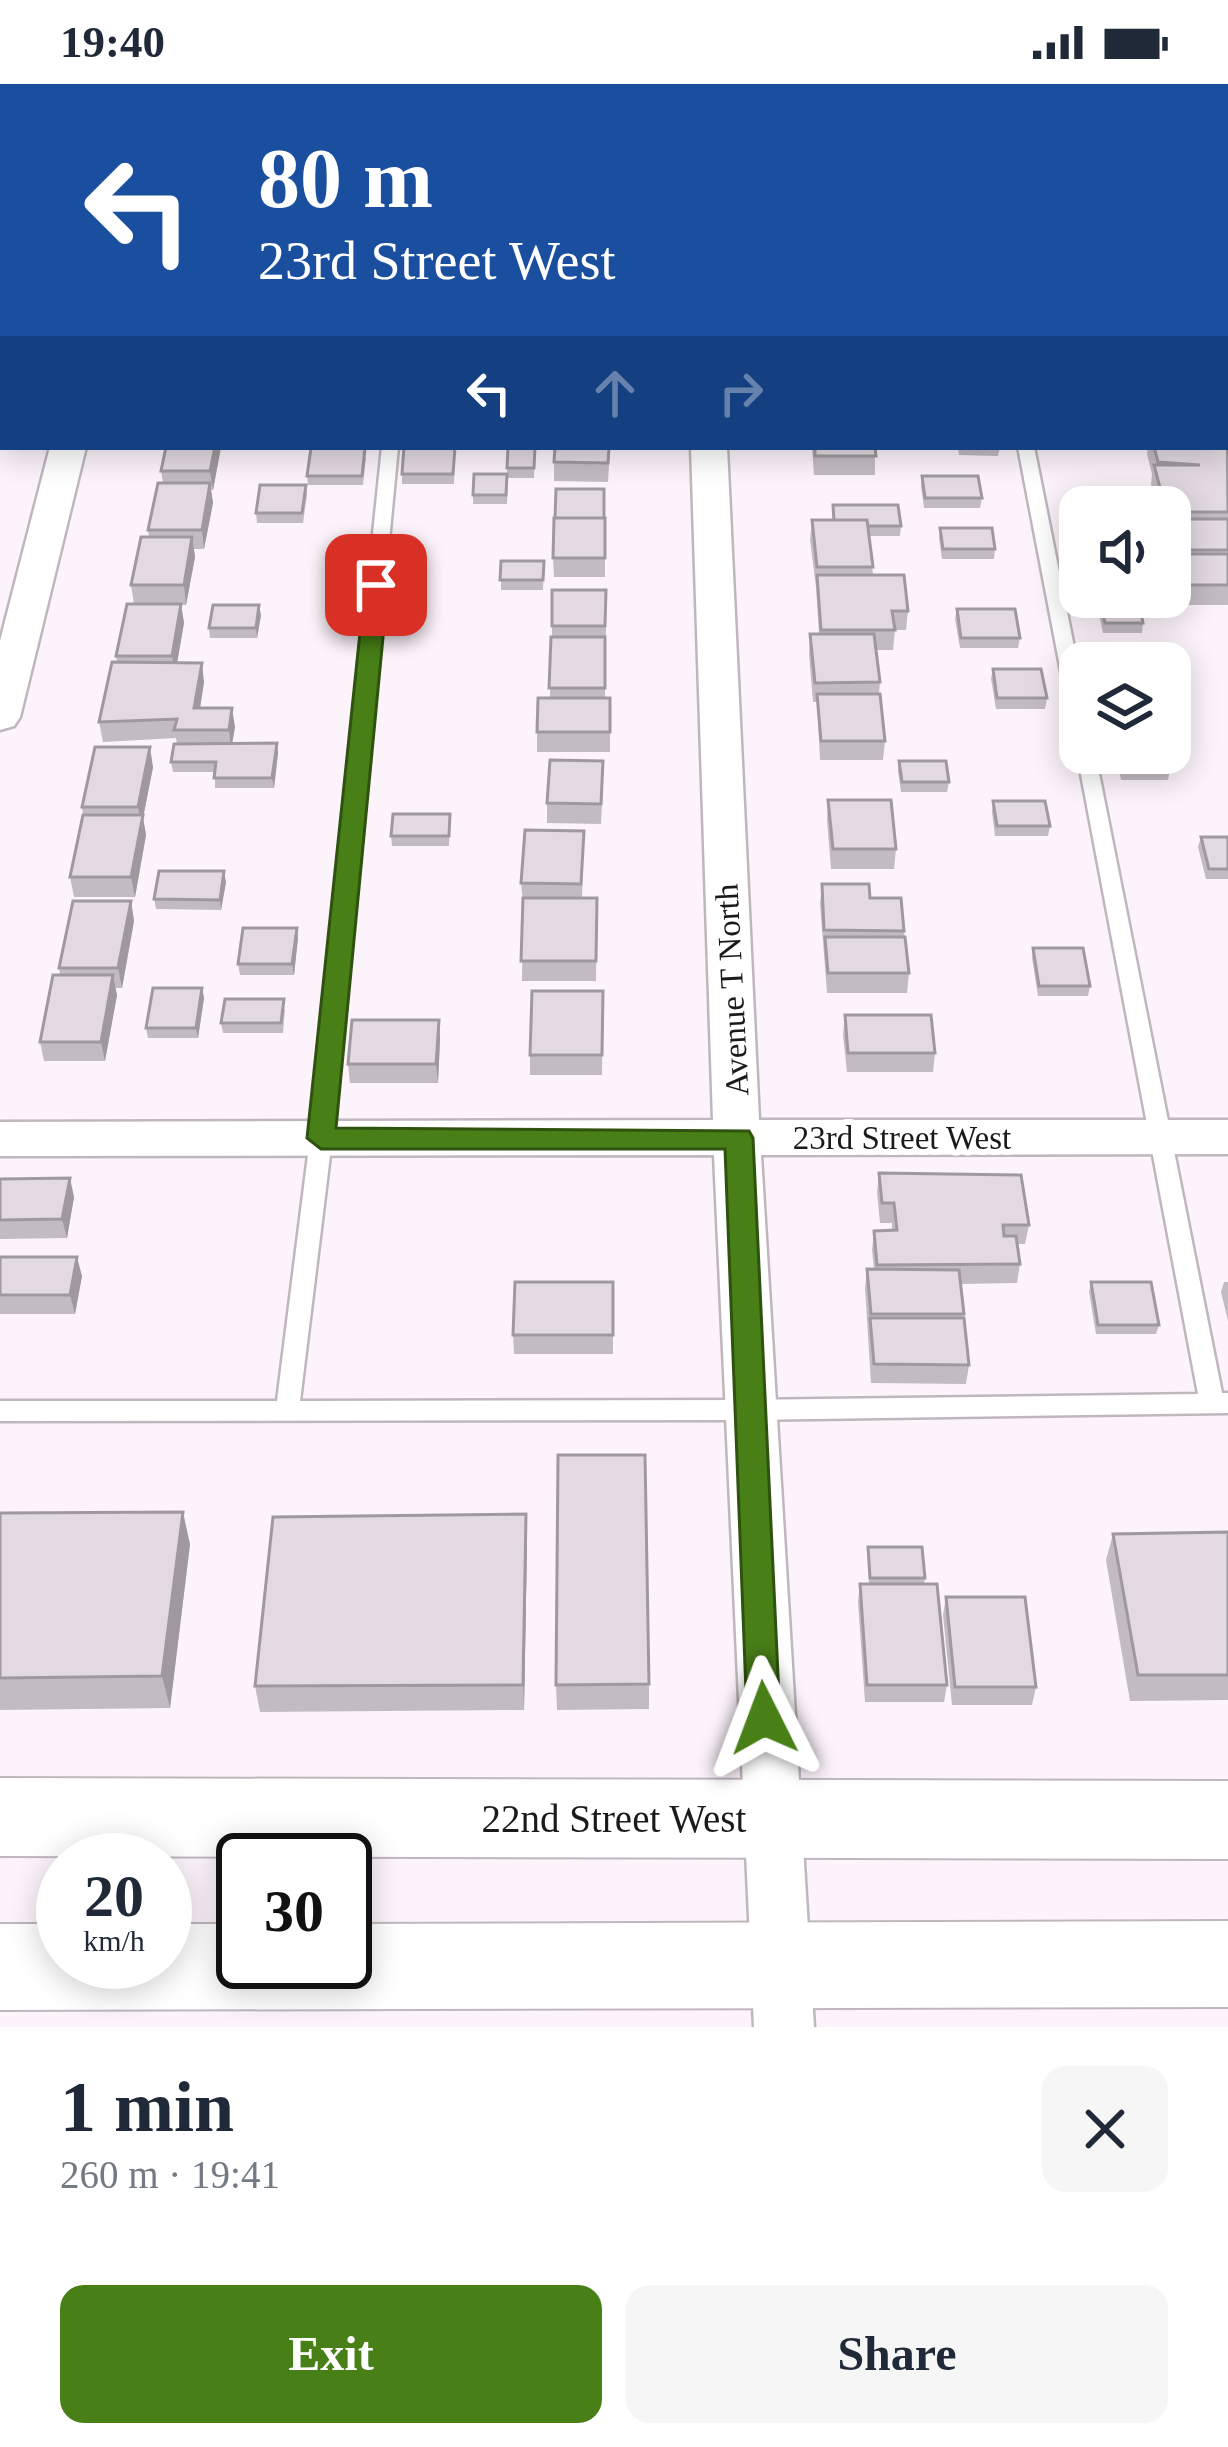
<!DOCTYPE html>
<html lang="en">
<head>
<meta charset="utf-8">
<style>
	body { margin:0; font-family:Georgia,serif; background:#f6f6f7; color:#1f2937; height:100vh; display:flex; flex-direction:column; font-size:45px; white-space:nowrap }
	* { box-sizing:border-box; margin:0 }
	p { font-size:39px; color:#747a83 }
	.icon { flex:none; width:66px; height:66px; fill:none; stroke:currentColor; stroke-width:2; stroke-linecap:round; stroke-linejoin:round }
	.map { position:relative; height:1943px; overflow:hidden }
	.panel { display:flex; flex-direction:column; background:#fff; flex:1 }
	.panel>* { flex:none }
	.banner { position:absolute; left:0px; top:0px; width:1230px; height:366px; box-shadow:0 6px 30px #0003; background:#1a4fa0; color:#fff; overflow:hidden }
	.tools { position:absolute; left:1059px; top:402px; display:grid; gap:24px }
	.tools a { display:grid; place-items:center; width:132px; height:132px; border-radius:24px; background:#fff; box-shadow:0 6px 30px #0003; font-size:60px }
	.speed { position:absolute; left:36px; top:1749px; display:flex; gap:24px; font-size:60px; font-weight:700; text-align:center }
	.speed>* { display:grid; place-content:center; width:156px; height:156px; border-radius:50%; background:#fff; box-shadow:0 6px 30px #0003; line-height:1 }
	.speed small { font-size:30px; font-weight:400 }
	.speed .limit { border:6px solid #111; border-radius:18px; background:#fff; color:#111 }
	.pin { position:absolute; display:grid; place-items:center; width:102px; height:102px; color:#fff; margin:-51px; border-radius:24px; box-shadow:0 6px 18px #0006 }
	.me { position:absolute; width:132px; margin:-66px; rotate:357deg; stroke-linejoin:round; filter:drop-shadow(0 0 9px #0008) }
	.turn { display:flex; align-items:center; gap:42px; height:252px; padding:0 60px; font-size:54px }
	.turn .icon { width:156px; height:156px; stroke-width:2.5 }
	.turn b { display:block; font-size:84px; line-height:102px }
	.lanes { display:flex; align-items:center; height:114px; padding:0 60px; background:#0003; justify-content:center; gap:60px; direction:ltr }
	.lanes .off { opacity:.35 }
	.round { display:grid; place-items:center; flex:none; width:126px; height:126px; border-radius:24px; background:#f6f6f7 }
	.overview { display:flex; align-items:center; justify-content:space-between; height:204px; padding:0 60px }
	h1 { font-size:72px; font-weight:700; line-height:90px }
	.button { display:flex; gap:24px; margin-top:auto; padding:24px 60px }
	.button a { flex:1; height:138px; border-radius:24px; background:#487f17; color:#fff; font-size:48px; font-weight:700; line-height:138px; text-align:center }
	.button a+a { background:#f6f6f7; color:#1f2937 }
	.status { display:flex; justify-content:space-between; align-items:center; height:84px; padding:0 60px; background:#fff; direction:ltr }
	.status svg { height:33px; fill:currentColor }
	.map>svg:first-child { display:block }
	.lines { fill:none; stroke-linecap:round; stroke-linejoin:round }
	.service-casing { stroke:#c0b7be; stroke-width:5 }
	.minor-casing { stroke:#c0b7be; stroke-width:5 }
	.primary-casing { stroke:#c0b7be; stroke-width:4 }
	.service { fill:#fff; fill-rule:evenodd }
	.minor { fill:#fff; fill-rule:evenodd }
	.primary { fill:#fff; fill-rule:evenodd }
	.wall { fill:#c3bbc2 }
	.shaded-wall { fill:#9f999e }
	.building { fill:#e3dae1; stroke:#9f999e; stroke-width:3 }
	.route { fill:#487f17; stroke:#2f530f; stroke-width:3 }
	.labels { text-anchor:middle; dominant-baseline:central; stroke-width:12; stroke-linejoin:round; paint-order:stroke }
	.street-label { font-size:33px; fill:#1c191c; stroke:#fff }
	.near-street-label { font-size:39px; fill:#1c191c; stroke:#fff }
</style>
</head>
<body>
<div class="status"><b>19:40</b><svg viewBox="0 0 49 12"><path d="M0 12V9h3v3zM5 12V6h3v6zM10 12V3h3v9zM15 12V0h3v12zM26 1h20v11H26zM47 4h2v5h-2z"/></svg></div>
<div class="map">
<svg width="1228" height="1943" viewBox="0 0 1228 1943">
	<rect width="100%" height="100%" fill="#fdf4fb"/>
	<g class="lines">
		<g class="service-casing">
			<path id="service" d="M425,0H439V3H425Z
				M964,0H978V3H964Z
				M382,363H398L332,1055L300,1317L748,1316L1198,1310L1077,669L1080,665V669H1095L1222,1309H1228V1329L748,1336L0,1337V1317H277L310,1055Z
				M1018,363H1034L1080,593V646L1071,640Z"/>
		</g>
		<g class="minor-casing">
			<path id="minor" d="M142,0H172L141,3Z
				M672,0H702V3H672Z
				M1227,307H1228V327H1227Z
				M0,310H3V330H0Z
				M50,363H86L20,633L14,642L0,646V557Z
				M691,363H727L759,1036H1228V1070L761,1071L814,1943H754L714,1071L0,1072V1038L713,1036Z"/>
		</g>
		<g class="primary-casing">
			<path id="primary" d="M0,1694L1228,1697V1775L0,1772Z
				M1228,1837V1923L0,1926V1840H63V1878H165V1840H243V1878H345V1840Z"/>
		</g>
		<use href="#service" class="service"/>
		<use href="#minor" class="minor"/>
		<use href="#primary" class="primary"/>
	</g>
	<path class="wall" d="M0,61H3V221H0Z
		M1228,330V521H1144L1142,513H1170V423H1157L1151,400L1152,390L1147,370L1148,363H1227Z
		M166,363H221L213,406H211L213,419L204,465H194L195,473L186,521H181L184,539L177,579L204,598L200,624L235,643L232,659L278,669L274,704H215V688H173L171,678L177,660L176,654L103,658L99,638L117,578L116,572L134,520L131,501L149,453L148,446L163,399L161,387Z
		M455,363L454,400H402V390Z
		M508,363H535L534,394H508L507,420H473V411L507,390Z
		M610,363L608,398L554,397V378Z
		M812,363H875V391H814Z
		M958,363H1000L998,372L959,371Z
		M366,374L363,401H308L307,392Z
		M922,392L982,414L980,424H924L921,402Z
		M306,401L307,411L303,439H257L256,429Z
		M833,421L901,442L900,452H869L873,491L908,527L906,546H895L893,566H876L880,598L879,610L885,657L883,676H820L817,618H813L809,570L810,550H819L816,503L810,456L812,436H832Z
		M605,434V493H554L553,474Z
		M940,444L995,465L994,475H942L939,454Z
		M1069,448H1080V513H1122L1121,517L1080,516L1075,490L1076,483H1072L1067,458Z
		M501,477H544L543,506H501Z
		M552,506H606V552H552Z
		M1101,520L1143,539L1142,549H1103L1099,530Z
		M957,525L1020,554L1018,564H960L955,535Z
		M261,531L257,554H210L209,544Z
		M551,553H605V614H610V668H537V648L550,614Z
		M993,585L1047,614L1045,625H996L991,595Z
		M1170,588L1181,620L1179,630H1170Z
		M1115,669H1166L1170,686L1168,696H1121Z
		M899,677L949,698L947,708H901L898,687Z
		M153,683L143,734L146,751L135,813H74L70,793L83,731L82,723Z
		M603,697L601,740L547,739V719Z
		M828,716L896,765L894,785H831L827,736Z
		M993,717L1050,742L1048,752H995L992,728Z
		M450,730L449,762H392L391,752Z
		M584,747L582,814H597L596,897H522L523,819L521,799Z
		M1201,753H1228V795H1206L1198,763Z
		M226,798L221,826L156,825L154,815Z
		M822,800L870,814L904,847L909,889L907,909H827L820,819Z
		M131,817L134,837L122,904H115L117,911L105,977H44L40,958L60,891L59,884Z
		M298,854L294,891H240L238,880Z
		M1033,864L1090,902L1088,912H1038L1032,874Z
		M202,904L204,914L198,954H148L146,944Z
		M603,907L602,991H530V971Z
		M285,925L283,949H223L221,939Z
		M845,931L935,969L933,988H847L843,951Z
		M439,936L440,956L438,999H350L348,980Z
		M879,1089L1029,1141L1025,1160H1017L1020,1180L1017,1199L961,1200L969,1281L966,1300L871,1299L865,1204L867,1185H874L872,1166L874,1147L892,1146V1139H880L877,1108Z
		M0,1095L74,1113L67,1154L0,1155Z
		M0,1173L82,1192L75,1230H0Z
		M613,1198V1270H514L513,1251Z
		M1091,1198L1159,1241L1156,1250H1096L1089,1208Z
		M1224,1198H1228V1237L1221,1208Z
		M0,1429L190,1460L170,1624L0,1626Z
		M1228,1448V1616L1130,1617L1106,1476L1113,1450Z
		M527,1456L524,1626L260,1628L255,1602Z
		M868,1463L925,1494L924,1500L947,1601L944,1618H865L858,1518L860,1500H869Z
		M946,1513L1036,1603L1032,1621H952L943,1531Z
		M649,1600V1625L557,1626L556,1601Z"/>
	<path class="shaded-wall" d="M215,363H221L213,406L210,387Z
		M210,399L213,419L204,465L202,446Z
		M192,453L195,473L186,521L184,501Z
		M181,520L184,539L175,591L172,572Z
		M259,521L261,531L257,554L256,544Z
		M202,579L204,598L197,643L194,624Z
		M232,624L235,643L231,666L229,646Z
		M277,659L278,669L274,704L272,694Z
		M150,663L153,683L143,734L146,751L135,813L131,793L141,740L138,723Z
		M224,787L226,798L221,826L220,816Z
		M131,817L134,837L122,904L118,884Z
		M297,844L298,854L294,891L292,880Z
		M113,891L117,911L105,977L101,958Z
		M202,904L204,914L198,954L196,944Z
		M439,936L440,956L438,999L436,980Z
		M70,1094L74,1113L67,1154L62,1135Z
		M77,1173L82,1192L75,1230L70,1211Z
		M183,1428L190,1460L170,1624L162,1592Z
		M526,1430L527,1456L524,1626L523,1601Z"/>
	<path class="building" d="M26,0H67V3H25Z
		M240,0H279V3H239Z
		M452,0H493V3H451Z
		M531,0H555V3H531Z
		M566,0H609V3H566Z
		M801,0H840L841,3H801Z
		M1105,0H1146L1147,3H1106Z
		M0,61H3V93H0Z
		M0,108H3V146H0Z
		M0,151H3V202H0Z
		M1227,330L1228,428H1170V423H1165L1154,381H1200L1158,378L1154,363H1227Z
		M166,363H215L210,387H161Z
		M404,363H455L453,390H402Z
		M508,363H535L534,384H507Z
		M555,363H609L608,379L554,378Z
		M815,363H875L876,372H815Z
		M311,364H365L362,392H307Z
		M474,390H507L506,411H473Z
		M922,392H978L982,414H925Z
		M158,399H210L202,446H148Z
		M260,401H306L302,429H256Z
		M556,405H604V434H555Z
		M833,421H898L901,442H868L867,436H834Z
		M554,434H605V474H553Z
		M1170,435H1228V466H1170Z
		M812,436H867L873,483H817Z
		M940,444H992L995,465H943Z
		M1069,448H1080V473H1074Z
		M141,453H192L184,501H131Z
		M1170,470H1228V501H1170Z
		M501,477H544L543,496H500Z
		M817,491H904L908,527H892L895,546H821Z
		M552,506H606L605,542H552Z
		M127,520H181L172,572H116Z
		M1101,520H1139L1143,539H1105Z
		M213,521H259L256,544H209Z
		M957,525H1015L1020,554H961Z
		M810,550H874L880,598L815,599Z
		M551,553H605V604H549Z
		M112,578L202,579L194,624H232L229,646H174L177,635L99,638Z
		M993,585H1041L1047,614H997Z
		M1170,588H1174L1181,620H1170Z
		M817,610H880L885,657H821Z
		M538,614H610V648H537Z
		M277,659L272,694H214L216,678H171L174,660Z
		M95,663H150L138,723H82Z
		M1119,669H1166L1170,686H1123Z
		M550,676L603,677L601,720L547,719Z
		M899,677H946L949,698H902Z
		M828,716H891L896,765H833Z
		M993,717H1045L1050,742H997Z
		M393,730H450L449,752H391Z
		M83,731H143L131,793H70Z
		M525,746L584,747L581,800L521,799Z
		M1201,753H1228V785H1209Z
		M159,787H224L220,816L154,815Z
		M822,800H869L870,814H901L904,847L824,846Z
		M523,814H597L596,877H521Z
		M73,817H131L118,884H59Z
		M243,844H297L292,880H238Z
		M825,853H905L909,889H828Z
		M1033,864H1083L1090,902H1039Z
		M53,891H113L101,958H40Z
		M153,904H202L196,944H146Z
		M532,907H603L602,971H530Z
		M225,915H284L281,939H221Z
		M845,931H931L935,969H848Z
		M352,936H439L436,980H348Z
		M879,1089L1021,1091L1029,1141H1003L1004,1152H1016L1020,1180L877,1181L874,1147L897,1146L894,1119H882Z
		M70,1094L62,1135L0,1136V1095Z
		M0,1173H77L70,1211H0Z
		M867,1185L959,1186L964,1230H871Z
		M515,1198H613V1251H513Z
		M1091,1198H1151L1159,1241H1098Z
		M870,1234H964L969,1281L874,1280Z
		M558,1371H645L649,1600L556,1601Z
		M183,1428L162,1592L0,1594V1429Z
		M526,1430L523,1601L255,1602L273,1433Z
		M1228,1448V1591H1138L1113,1450Z
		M868,1463H922L925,1494H870Z
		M860,1500H937L947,1601H867Z
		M946,1513H1025L1036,1603H955Z"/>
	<path class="route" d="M376,494L388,501L336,1044L749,1047L753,1054L780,1634L775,1645L764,1649L752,1645L747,1634L725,1065H321L307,1054L365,501Z"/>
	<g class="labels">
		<g class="street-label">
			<text transform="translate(732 906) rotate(-93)">Avenue T North</text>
			<text x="902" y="1054">23rd Street West</text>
		</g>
		<g class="near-street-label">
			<text x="614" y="1734">22nd Street West</text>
		</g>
	</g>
</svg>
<div class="tools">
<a><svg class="icon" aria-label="sound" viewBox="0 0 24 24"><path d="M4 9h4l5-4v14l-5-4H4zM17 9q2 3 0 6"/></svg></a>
<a><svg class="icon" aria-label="layers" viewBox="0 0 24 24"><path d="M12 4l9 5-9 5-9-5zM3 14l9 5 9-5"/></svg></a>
</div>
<div class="speed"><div>20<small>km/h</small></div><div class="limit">30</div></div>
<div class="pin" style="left:376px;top:501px;background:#d93025"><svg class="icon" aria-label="arrive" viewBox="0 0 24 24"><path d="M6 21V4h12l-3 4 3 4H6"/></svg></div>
<svg class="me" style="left:764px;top:1634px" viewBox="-20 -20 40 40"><path d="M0-17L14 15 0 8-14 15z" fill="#487f17" stroke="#fff" stroke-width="4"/></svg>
<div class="banner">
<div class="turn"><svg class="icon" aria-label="left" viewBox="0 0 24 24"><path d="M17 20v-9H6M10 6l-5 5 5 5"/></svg><div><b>80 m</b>23rd Street West</div></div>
<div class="lanes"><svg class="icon" aria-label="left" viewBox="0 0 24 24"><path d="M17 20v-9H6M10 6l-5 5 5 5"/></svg><svg class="icon off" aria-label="ahead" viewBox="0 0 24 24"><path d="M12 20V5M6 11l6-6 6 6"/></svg><svg class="icon off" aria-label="right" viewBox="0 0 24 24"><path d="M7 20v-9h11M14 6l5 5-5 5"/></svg></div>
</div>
</div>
<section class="panel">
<div class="overview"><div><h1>1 min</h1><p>260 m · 19:41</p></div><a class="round"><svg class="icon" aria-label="close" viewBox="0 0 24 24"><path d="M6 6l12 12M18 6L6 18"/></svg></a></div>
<div class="button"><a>Exit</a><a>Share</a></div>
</section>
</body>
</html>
